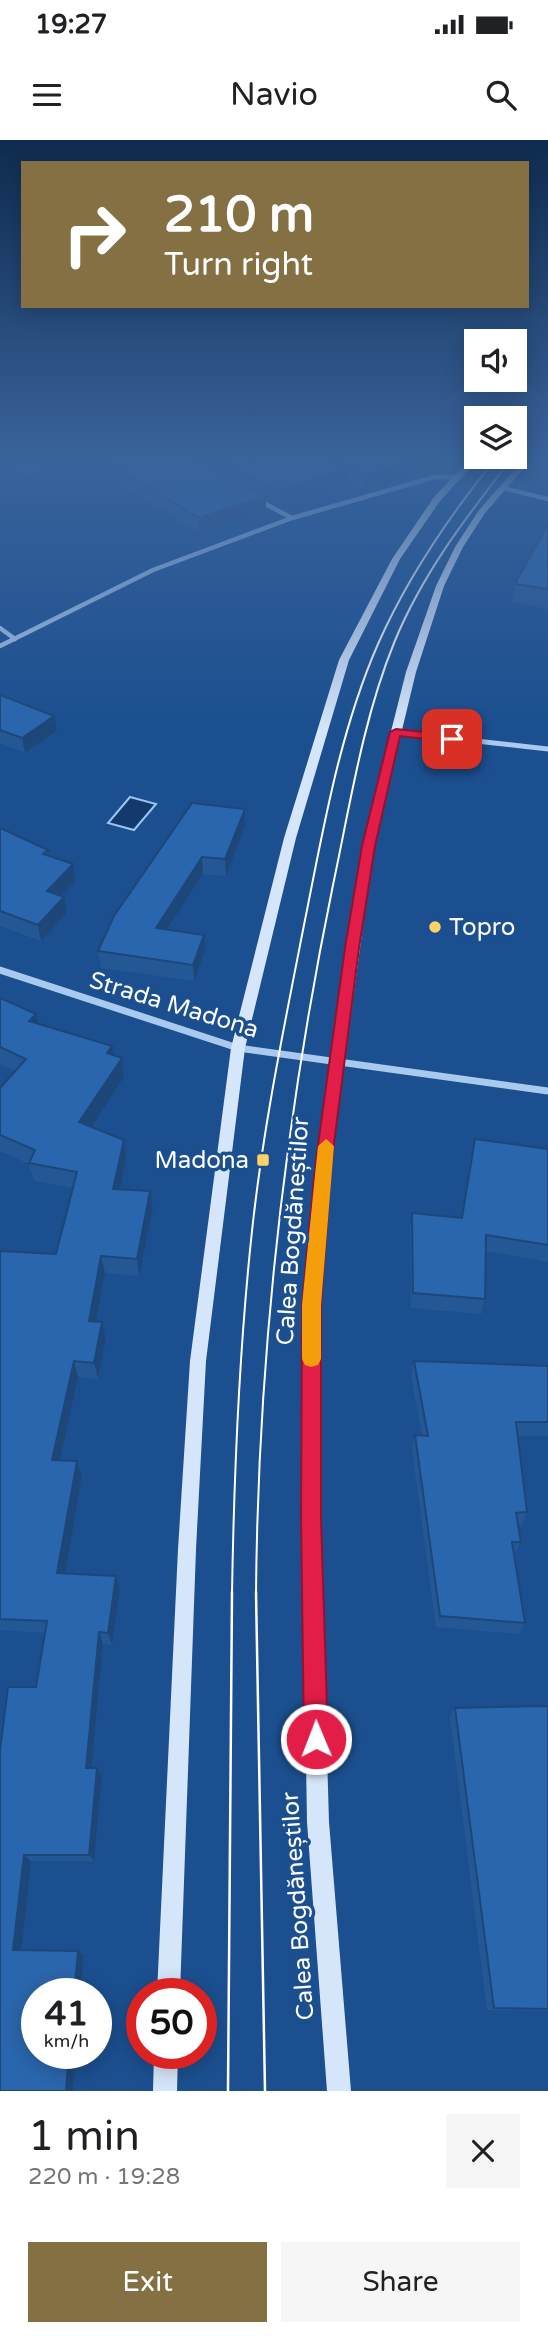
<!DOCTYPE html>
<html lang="en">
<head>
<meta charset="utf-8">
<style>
	body { margin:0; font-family:"Varela Round",sans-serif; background:#f6f6f6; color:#202124; height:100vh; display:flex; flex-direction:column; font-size:26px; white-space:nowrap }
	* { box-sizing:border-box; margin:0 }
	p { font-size:23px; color:#757577 }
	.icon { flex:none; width:38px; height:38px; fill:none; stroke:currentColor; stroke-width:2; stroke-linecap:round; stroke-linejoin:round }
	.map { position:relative; height:1951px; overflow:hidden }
	.sheet { display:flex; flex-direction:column; background:#fff; flex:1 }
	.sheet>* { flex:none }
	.hud { position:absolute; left:21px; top:21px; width:508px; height:147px; border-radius:0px; box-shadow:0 4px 18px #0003; background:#847042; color:#fff; overflow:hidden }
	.tools { position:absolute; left:464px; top:189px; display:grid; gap:14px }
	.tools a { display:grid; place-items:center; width:63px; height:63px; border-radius:0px; background:#fff; box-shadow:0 4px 18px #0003; font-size:35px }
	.speed { position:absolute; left:21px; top:1838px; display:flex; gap:14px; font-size:35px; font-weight:700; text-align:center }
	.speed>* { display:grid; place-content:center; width:91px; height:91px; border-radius:50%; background:#fff; box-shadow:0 4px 18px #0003; line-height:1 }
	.speed small { font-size:18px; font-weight:400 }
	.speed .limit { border:10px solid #d22; background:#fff; color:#111 }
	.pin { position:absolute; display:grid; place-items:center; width:60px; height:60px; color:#fff; margin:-30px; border-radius:14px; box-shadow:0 4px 10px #0006 }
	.me { position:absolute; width:77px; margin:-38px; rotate:359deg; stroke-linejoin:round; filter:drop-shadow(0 0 5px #0008) }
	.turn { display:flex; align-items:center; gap:24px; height:147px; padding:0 28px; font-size:32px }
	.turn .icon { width:91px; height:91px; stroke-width:2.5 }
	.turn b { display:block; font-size:49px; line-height:60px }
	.round { display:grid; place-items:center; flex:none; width:74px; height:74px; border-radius:0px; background:#f6f6f6 }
	.summary { display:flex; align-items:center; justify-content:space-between; height:119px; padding:0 28px }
	h1 { font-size:42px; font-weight:600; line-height:52px }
	.cta { display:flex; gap:14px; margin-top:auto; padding:14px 28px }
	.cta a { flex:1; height:80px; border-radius:0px; background:#847042; color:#fff; font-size:28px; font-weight:600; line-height:80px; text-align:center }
	.cta a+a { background:#f6f6f6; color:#202124 }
	.status { display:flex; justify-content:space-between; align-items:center; height:49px; padding:0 35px; background:#fff; direction:ltr }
	.status svg { height:19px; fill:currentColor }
	header { display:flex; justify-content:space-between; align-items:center; height:91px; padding:0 28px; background:#fff; font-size:32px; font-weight:600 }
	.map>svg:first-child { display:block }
	.green { fill:#2461a8 }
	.water { fill:#123a6d; stroke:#9cc4f0; stroke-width:2 }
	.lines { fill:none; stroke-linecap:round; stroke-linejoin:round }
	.minor-far2 { stroke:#a9c9ee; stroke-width:4.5 }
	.minor-far1 { stroke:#a9c9ee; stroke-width:5 }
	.minor { stroke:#a9c9ee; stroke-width:7 }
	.secondary { fill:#d6e6fa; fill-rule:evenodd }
	.tram-far1 { stroke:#fff; stroke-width:2 }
	.tram { stroke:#fff; stroke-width:2.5 }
	.wall { fill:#245895 }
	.shaded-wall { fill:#1d4779 }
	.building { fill:#2a66ad; stroke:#1d4779; stroke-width:2 }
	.route { fill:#e11d48; stroke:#92132f; stroke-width:2 }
	.slow { fill:#f59e0b }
	.poi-dot { fill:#ffd166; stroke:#1b4f8f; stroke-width:2.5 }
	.labels { text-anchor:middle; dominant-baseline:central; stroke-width:7; stroke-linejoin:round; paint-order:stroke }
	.poi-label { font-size:24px; fill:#fff; stroke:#1b4f8f; text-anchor:start }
	.street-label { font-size:24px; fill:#fff; stroke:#1b4f8f }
</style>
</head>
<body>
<div class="status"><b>19:27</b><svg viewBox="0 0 49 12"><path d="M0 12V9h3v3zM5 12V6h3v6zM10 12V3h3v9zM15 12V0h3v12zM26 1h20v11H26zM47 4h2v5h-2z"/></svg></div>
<header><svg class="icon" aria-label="menu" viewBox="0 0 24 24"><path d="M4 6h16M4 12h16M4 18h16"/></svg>Navio<svg class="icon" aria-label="search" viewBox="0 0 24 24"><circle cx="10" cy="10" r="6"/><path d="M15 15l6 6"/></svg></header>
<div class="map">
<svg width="548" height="1951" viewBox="0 0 548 1951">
	<rect width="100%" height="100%" fill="#1b4f8f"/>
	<path class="green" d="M28,318H82L24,336L5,325Z"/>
	<path class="water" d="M130,657L156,664L134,690L108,683Z"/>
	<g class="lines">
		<path class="minor-far2" d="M503,348L548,359
			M258,360L292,378
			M0,488L15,499
			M0,506L153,430L292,378L435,337H456"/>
		<path class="minor-far1" d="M395,592L548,609"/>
		<path class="minor" d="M0,830L238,908L548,951"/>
		<path class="secondary" d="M471,318H479L440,361L400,419L349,520L296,698L245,908L206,1221L196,1409L180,1853H157L178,1409L190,1221L231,908L284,698L339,520L392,419L434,357Z
			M525,318H533L485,373L463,407L444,446L416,532L374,706L330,1027L319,1165L320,1378L329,1682L351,1951H327L307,1682L302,1378L303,1165L316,1027L362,706L406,532L436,446L455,407L479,370Z
			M154,1913H178L177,1951H153Z"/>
		<path class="tram-far1" d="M232,1454C234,1333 239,1211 252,1091C263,988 284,887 304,785C323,691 339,593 378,504C408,436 450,375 496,318
			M256,1454C258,1215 285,979 333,745C350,665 363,579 394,503C422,434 467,376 512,318"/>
		<path class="tram" d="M256,1452L265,1951
			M228,1951L232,1452"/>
	</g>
	<path class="wall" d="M81,318H450L440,327L364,349L348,339V342L279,366L266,359V370L199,393Z
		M548,384V469L512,462L515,444Z
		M0,555L57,590L25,613L0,603Z
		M245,686L226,736L203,734L167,790L205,811L194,841L101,828L98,811L114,776Z
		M0,688L49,716L73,724L76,741L62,756L67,773L41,801L0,786Z
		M0,858L38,884L114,916L124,937L91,987L126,1018L120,1049L150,1051L153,1069L139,1136L105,1133L96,1182H102L106,1199L98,1239L78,1237L60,1320L77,1321L82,1336L65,1433L116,1436L120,1449L112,1505L103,1504L92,1628H97L102,1637L94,1721H31L21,1810L84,1815L81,1853H37V1913H76L73,1951H0L36,1547L45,1493L0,1490V1111L56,1114L73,1048L34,1041L29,1024L0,1011V948L15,931L0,924Z
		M475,999L548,1009V1122L485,1111V1159L481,1174L411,1168L410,1089L412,1073L461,1078Z
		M414,1221L548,1226V1296H518L527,1372L522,1385H518L521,1402L515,1414H514L525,1483L519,1494L436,1487L412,1309L415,1295H422L411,1236Z
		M548,1566V1871L487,1870L450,1577L455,1568Z"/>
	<path class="shaded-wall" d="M429,318H450L440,327L364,349V336Z
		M349,328L348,342L279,366V351Z
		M266,356V370L199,393V378Z
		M54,576L57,590L25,613L22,598Z
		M245,669V686L226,736L225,719Z
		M202,717L203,734L157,805L156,788Z
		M73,724L76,741L50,768L47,751Z
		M64,757L67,773L41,801L38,785Z
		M204,795L205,811L194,841L193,825Z
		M36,874L40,893L29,881Z
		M112,906L115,925L107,913Z
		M122,918L124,937L83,1000L79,982Z
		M124,1000L126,1018L117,1066L113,1049Z
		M150,1051L153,1069L139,1136L137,1119Z
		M101,1116L105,1133L93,1198L89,1181Z
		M102,1182L106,1199L98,1239L94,1223Z
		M74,1221L78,1237L57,1334L52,1320Z
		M77,1321L82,1336L63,1446L57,1433Z
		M116,1436L120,1449L112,1505L108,1493Z
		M99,1492L103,1504L91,1636L86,1628Z
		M97,1628L102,1637L94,1721L89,1715Z
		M24,1715L31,1721L21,1814L13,1810Z
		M78,1811L84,1815L81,1853H74Z
		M69,1913H76L73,1951H66Z"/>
	<path class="building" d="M102,318H191L266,356L199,378Z
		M213,318H329L349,328L279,351Z
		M335,318H429L364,336Z
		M548,384V449L515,444Z
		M0,555L54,576L22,598L0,590Z
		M192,663L245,669L225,719L202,717L156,788L204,795L193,825L98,811L114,776Z
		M0,688L48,710L43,714L73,724L47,751L64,757L38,785L0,771Z
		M0,858L36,874L29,881L112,906L107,913L122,918L79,982L124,1000L113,1049L150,1051L137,1119L101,1116L89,1181L102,1182L94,1223L74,1221L52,1320L77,1321L57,1433L116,1436L108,1493L99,1492L86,1628H97L89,1715H24L13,1810L78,1811L74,1853H37V1913H69L66,1951H0V1610L8,1547H36L47,1481L0,1479V1111L56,1114L77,1032L29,1023L35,1010L0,995V948L26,919L0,907Z
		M475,999L548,1009V1105L486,1095L485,1159L413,1153L412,1073L462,1078Z
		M414,1221L548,1226V1282H516L527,1372L516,1373L521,1402H512L525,1483L440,1476L415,1295L428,1296Z
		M548,1566V1869L494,1868L455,1568Z"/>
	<linearGradient id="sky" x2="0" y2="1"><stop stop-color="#0f2b4f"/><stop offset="0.54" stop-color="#39639b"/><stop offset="1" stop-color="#39639b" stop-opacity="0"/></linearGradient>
	<rect width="548" height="591" fill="url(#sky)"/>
	<path class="route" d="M396,589L452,595L457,599L452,602L400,596L375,706L359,808L331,1027L321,1165V1378L328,1599L324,1607L316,1610L308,1607L304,1599L301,1378L302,1165L315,1027L345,808L362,706L390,592Z"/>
	<path class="slow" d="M326,999L334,1006L321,1165V1219L318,1225L311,1227L305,1225L302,1219V1165L318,1006Z"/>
	<g class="poi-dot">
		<circle cx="435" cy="787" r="7"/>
		<rect x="256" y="1013" width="14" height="14" rx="3.5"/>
	</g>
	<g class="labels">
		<g class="poi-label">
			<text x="449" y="787">Topro</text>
			<text x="249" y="1020" text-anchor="end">Madona</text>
		</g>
		<g class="street-label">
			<text transform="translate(174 865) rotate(17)">Strada Madona</text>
			<text transform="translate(293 1091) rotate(-86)">Calea Bogdăneștilor</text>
			<text transform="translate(298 1766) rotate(-94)">Calea Bogdăneștilor</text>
		</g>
	</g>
</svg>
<div class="tools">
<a><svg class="icon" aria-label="sound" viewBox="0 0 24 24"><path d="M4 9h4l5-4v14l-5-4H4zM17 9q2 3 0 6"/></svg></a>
<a><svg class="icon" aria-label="layers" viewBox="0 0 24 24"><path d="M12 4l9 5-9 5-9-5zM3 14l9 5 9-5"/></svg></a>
</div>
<div class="speed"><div>41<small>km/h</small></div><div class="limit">50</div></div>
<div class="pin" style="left:452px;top:599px;background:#d93025"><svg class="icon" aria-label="arrive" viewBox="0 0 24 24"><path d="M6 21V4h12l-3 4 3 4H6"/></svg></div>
<svg class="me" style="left:316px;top:1599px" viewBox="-20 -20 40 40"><circle r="17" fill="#e11d48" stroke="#fff" stroke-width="3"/><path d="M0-11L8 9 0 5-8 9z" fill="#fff"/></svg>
<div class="hud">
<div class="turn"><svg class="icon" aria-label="right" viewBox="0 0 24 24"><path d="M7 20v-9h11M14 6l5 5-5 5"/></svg><div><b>210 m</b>Turn right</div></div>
</div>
</div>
<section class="sheet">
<div class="summary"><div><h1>1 min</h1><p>220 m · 19:28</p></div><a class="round"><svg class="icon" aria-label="close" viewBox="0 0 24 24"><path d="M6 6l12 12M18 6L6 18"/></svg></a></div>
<div class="cta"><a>Exit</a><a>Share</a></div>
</section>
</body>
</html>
